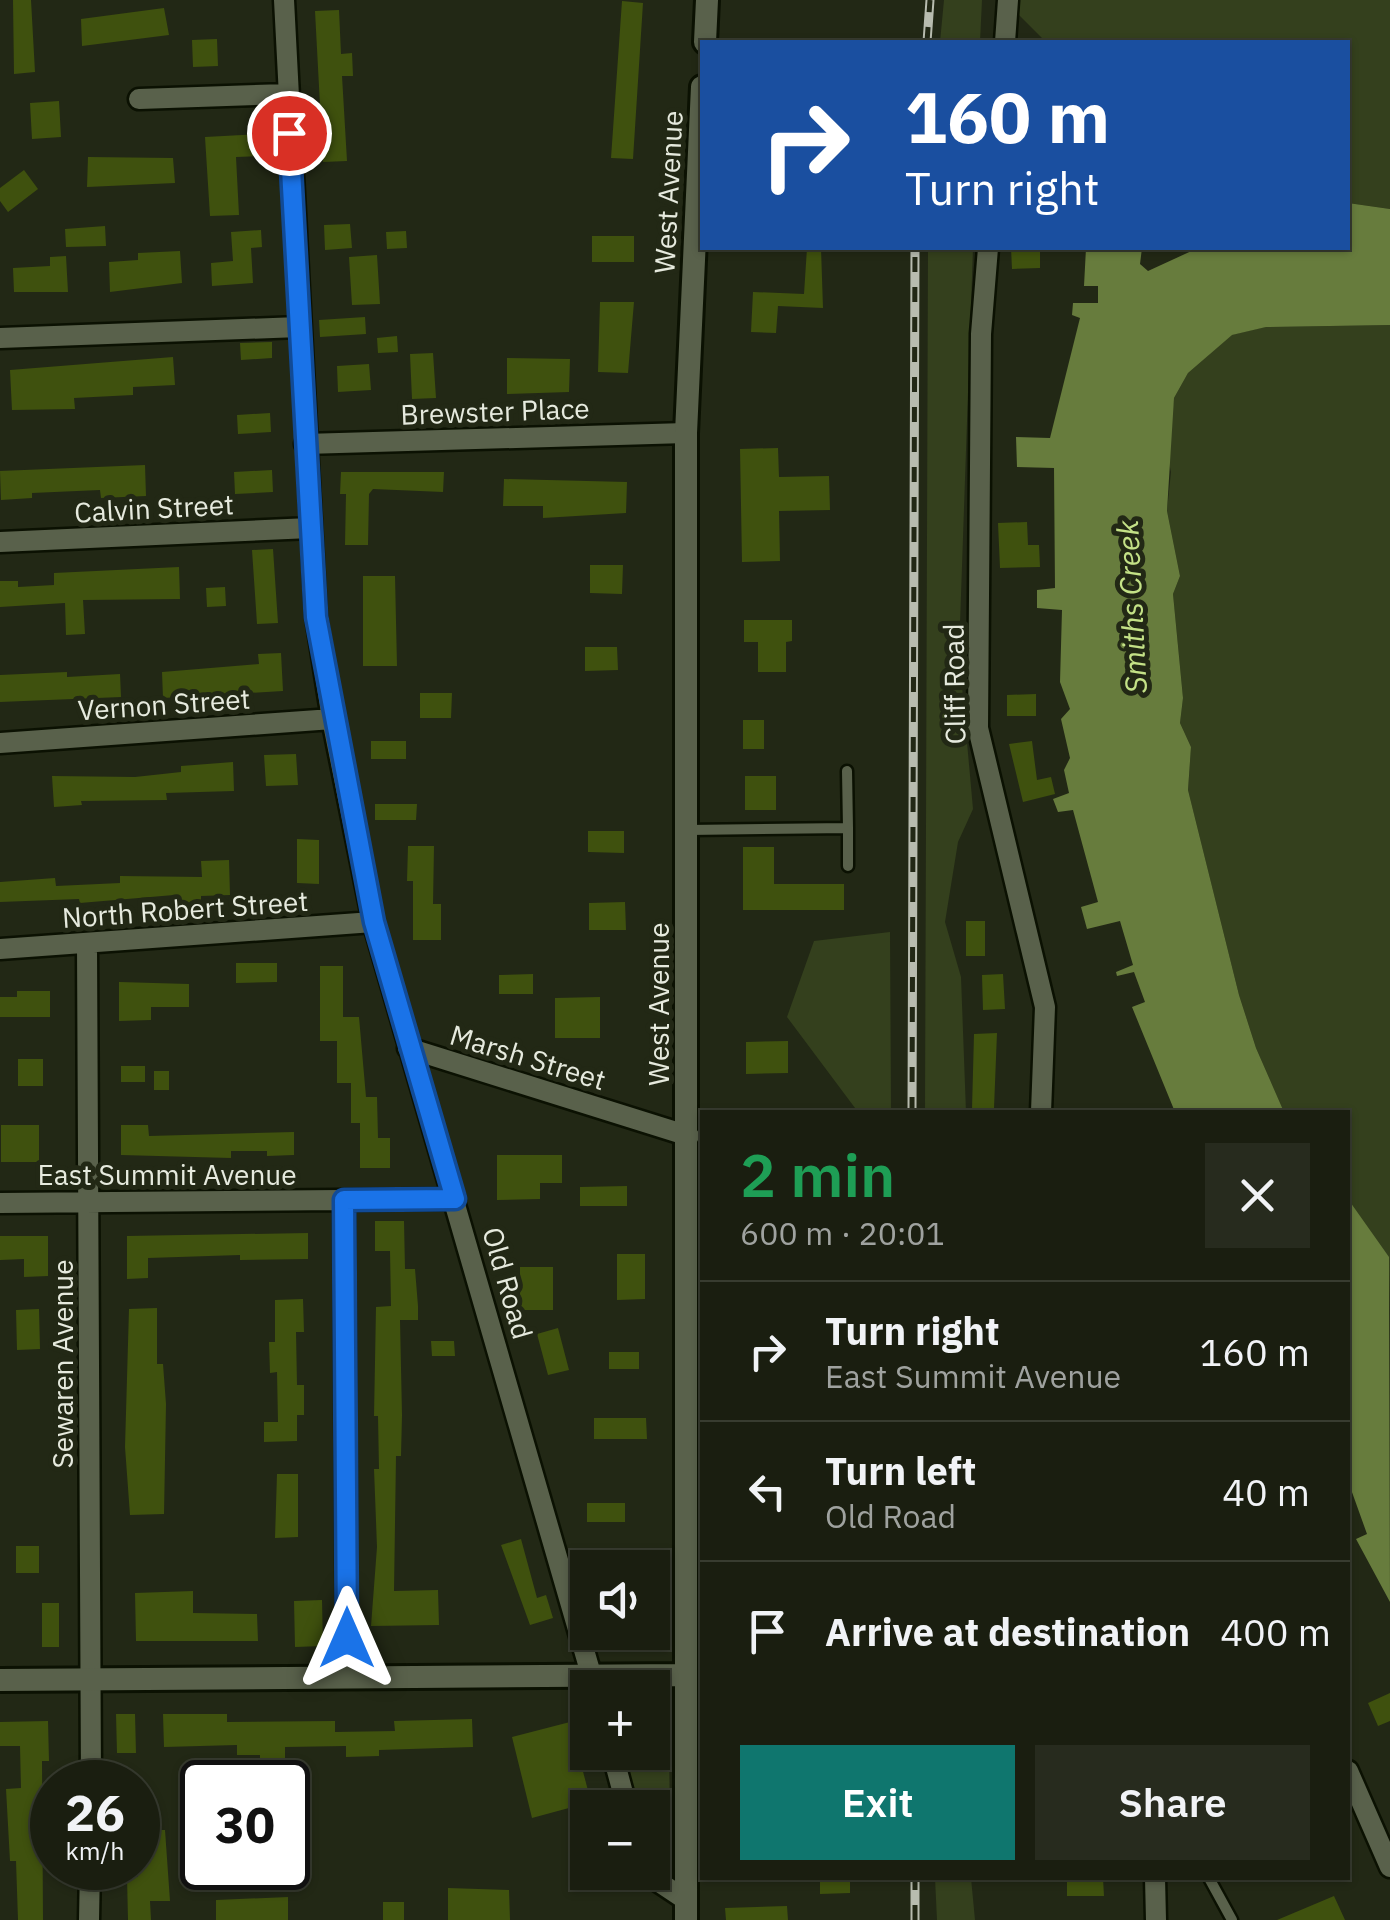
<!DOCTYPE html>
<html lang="en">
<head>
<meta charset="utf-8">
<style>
	body { margin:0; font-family:"IBM Plex Sans",sans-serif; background:#272b1e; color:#f1f3f6; height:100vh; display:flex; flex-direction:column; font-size:38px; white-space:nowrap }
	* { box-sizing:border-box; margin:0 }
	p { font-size:32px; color:#9fa29f }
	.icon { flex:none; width:55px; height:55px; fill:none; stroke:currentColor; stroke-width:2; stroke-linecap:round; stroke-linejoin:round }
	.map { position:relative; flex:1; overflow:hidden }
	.details { position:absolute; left:700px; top:1110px; width:650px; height:770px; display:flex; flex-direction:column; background:#1a1e10; border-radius:0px; box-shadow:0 2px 8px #0004,0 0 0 2px #383c30 }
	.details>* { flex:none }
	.guide { position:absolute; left:700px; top:40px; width:650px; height:210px; border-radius:0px; box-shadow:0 2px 8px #0004,0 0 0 2px #383c30; background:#1a4fa0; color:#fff; overflow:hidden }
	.controls { position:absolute; left:570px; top:1550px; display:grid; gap:20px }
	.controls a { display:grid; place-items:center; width:100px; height:100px; border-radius:0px; background:#1a1e10; box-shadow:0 2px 8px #0004,0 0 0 2px #383c30; font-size:50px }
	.speed { position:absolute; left:30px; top:1760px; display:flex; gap:20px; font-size:50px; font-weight:700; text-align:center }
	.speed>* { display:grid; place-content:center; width:130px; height:130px; border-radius:50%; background:#1a1e10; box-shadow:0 2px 8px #0004,0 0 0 2px #383c30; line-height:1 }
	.speed small { font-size:25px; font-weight:400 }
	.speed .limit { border:5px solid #111; border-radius:15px; background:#fff; color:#111 }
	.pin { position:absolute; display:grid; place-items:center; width:85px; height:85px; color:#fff; margin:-42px; border:5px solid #fff; border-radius:50%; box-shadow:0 2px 10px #0007 }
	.me { position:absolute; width:110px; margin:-55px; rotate:0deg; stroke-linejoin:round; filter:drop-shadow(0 0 8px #0008) }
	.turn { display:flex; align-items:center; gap:35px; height:210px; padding:0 40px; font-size:45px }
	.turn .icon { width:130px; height:130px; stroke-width:2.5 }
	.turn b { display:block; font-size:70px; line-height:85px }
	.round { display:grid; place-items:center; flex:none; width:105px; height:105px; border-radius:0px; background:#272b1e }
	.headline { display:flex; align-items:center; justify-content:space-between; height:170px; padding:0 40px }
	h1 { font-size:60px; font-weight:600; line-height:75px; color:#1e9e55 }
	.cta { display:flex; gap:20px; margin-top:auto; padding:20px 40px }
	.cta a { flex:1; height:115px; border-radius:0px; background:#0f766e; color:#fff; font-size:40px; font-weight:600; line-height:115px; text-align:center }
	.cta a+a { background:#272b1e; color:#f1f3f6 }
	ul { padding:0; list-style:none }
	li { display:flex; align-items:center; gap:30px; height:140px; padding:0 40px; border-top:2px solid #383c30 }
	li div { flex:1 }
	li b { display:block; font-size:38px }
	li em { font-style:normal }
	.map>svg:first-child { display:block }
	.green { fill:#34401d }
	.water { fill:#677c3d }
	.building { fill:#3f510e }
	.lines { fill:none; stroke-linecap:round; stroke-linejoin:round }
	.service-casing { stroke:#0b1102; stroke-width:15 }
	.minor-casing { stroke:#0b1102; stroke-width:25 }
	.tertiary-casing { stroke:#0b1102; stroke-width:28 }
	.service { stroke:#59614b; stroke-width:10 }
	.minor { stroke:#59614b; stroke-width:20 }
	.tertiary { stroke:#59614b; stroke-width:22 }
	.rail-casing { stroke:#b8bcaf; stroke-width:9 }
	.rail { stroke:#222815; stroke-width:5; stroke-dasharray:15; stroke-linecap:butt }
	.route-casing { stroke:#114b97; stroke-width:25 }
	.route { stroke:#1a73e8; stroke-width:18 }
	.labels { text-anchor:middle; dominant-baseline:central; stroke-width:10; stroke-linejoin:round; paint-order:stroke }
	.street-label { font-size:28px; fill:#e6eade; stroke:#222815 }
	.water-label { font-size:30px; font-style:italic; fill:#c4e287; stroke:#222815 }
</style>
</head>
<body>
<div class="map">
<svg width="1390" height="1920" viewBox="0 0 1390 1920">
	<rect width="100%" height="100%" fill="#222815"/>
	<path class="green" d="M944,0H982L980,42H940Z
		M1018,0H1390V209L1348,203V42H1046L1018,14Z
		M928,248H973L959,653L973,809L958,842L945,922L961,977L966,1112H925Z
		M1390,325V1311L1389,1271L1348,1199V1112H1284L1256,1048L1239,995L1188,790L1191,747L1180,723L1183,698L1173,594L1180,576L1167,511L1171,472L1167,453L1174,398L1188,373L1231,335L1265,327Z
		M890,932L891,1112H858L787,1017L814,941Z
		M653,1692H668L671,1876L665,1878L653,1861L652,1808L638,1807L624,1753L652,1752Z
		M935,1878H971L975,1920H937Z"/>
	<path class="water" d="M1348,203L1390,209V325L1266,327L1232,335L1188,373L1174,398L1167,511L1180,576L1173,594L1183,698L1180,723L1191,747L1188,790L1239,995L1256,1048L1284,1112H1175L1132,1007L1145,1002L1134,972L1117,976L1116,972L1133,965L1120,921L1087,929L1081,907L1098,902L1073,810L1058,812L1053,799L1069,793L1064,770L1070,758L1061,719L1070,709L1060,682L1062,610L1037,608V590L1055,588L1054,468L1017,467L1016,437L1050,438L1080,318L1072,315L1073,303H1098V286H1084L1086,248H1142L1140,264L1148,271L1198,248H1348Z
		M1348,1199L1389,1257L1390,1602L1356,1539L1367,1534L1348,1481Z"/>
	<path class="building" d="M13,0H31L35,72L14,74Z
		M622,1L643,3L633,159L611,158Z
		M164,8L169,35L82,46L81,19Z
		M339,10L341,54L352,53L353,76H342L347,161L323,162L315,11Z
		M217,39L218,66L193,67L192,40Z
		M59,101L61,137L32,139L30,103Z
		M261,134L262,156L236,157L239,215L210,216L205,137Z
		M88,157L173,158L175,183L87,187Z
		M24,170L38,189L8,212L0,201V188Z
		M350,224L352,248L325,250L324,225Z
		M105,226L106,246L66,247L65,229Z
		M261,230L262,247L251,248L253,283L212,286L211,263L233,261L231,232Z
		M406,231L407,248L387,249L386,232Z
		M592,236H634V262H592Z
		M807,248H821L823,308L778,306L776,333L751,332L753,292L804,294Z
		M1011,248H1040V268L1012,269Z
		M180,251L182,283L110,292L109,262L138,260V253Z
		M377,255L380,304L352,305L349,257Z
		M66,256L68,292H14L13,268L50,266V257Z
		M600,302H634L628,373L598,372Z
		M365,317L366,334L320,337L319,320Z
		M397,336L398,352L378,353L377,338Z
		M272,342V358L241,360L240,343Z
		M433,353L436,398L412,399L410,354Z
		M173,357L175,385L133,387V395L74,398L75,409L12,410L10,370Z
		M507,358L570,359L569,392L507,394Z
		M369,364L371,390L338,392L337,366Z
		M270,413L271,432L238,434L237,415Z
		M778,448L779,477L829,476L830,510L779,511L780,561L742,562L740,449Z
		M145,465L146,496L101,498L100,490L32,493V498L1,500L0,471Z
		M272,470L273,492L235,494L234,472Z
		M341,472H444L443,492L373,489L369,494L368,545H345L346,494H340Z
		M504,479L627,482L626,513L543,518V506H503Z
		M1027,522L1028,545H1039L1040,567L1000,568L998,523Z
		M273,549L278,623L257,624L252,550Z
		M590,565H623L622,594L590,593Z
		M179,567L180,599L83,600L85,634L66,635L65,603L0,607V581H18V587L54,585V573Z
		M363,576H395L397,666H363Z
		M225,587L226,606L207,607L206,588Z
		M744,620H792V641L786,642V672H758V642H744Z
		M585,647H617L618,670L585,671Z
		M281,653L283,691L163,698L162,672L259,664L258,654Z
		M67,672V677L120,674L121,697L0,702V675Z
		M420,693H452L451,718H420Z
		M1036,694V716H1007V695Z
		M743,720H764V749H743Z
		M371,741H406V759H371Z
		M1032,741L1037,780L1051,777L1055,794L1023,802L1009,744Z
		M296,754L298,785L266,786L264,755Z
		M233,762L234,791L166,793L167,800L81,801L82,805L54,807L52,776L135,777L181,772V766Z
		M745,776H776V810H745Z
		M375,804H417L416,820H375Z
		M588,831H624V853L588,852Z
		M297,839L319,840V884L297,883Z
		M408,846H434L433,904H441V940H413V881H407Z
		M743,847H774V884H844V910H743Z
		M229,860L230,895L201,896V902L174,904V895L80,903L79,899L0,902V882L55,878L56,886L120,883V876L202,877L201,861Z
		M625,902L626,930H589V903Z
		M966,921H985V956H966Z
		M236,963H277V982L236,983Z
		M320,966H343V1017H359L366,1097H377L378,1138H390V1168H360V1123H351V1083H337V1041H320Z
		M533,974V994H499V975Z
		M1003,974L1005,1009L983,1010L982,975Z
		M119,982L189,984V1007H151V1020L119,1021Z
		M17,991H50V1017H0V997H17Z
		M600,997V1038H555V998Z
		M997,1033L994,1108L972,1109L974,1034Z
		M788,1041V1073L746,1074V1042Z
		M18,1059H43V1086H18Z
		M121,1066H145V1082H121Z
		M154,1071H169V1090H154Z
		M1,1125H39V1162H1Z
		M121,1125H148L149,1136L294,1132V1155L267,1156V1151H231V1158L121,1155Z
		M497,1155H562V1183H540V1199L497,1200Z
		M627,1186V1206H580V1187Z
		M375,1221H404L405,1269H415L418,1306V1320H400L402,1415L401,1456H396L394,1591L438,1590L439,1625L371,1626L377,1547L374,1469H379L378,1416H374L376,1307L391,1306L390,1251H375Z
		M308,1233V1259L240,1260V1255L148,1258V1278L127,1279V1236Z
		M0,1236H48V1276L24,1277V1259L0,1260Z
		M617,1254H645V1299L617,1300Z
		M520,1267H553V1310H520Z
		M303,1299L304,1332H296L297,1385H304V1415H297V1441L264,1442V1422H278L277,1372L270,1373L269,1342H275V1300Z
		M157,1308V1364H163L166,1404L164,1514L130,1515L125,1447L129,1309Z
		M39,1309L40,1349L17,1350L16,1310Z
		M558,1328L569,1370L548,1375L537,1334Z
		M431,1341H454L455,1356H432Z
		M609,1352H639V1369H609Z
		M594,1418H646L647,1439H594Z
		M277,1474H298V1537L275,1538Z
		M587,1503H625V1522H587Z
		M521,1539L537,1598L546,1595L553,1618L530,1625L501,1545Z
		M16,1546H39V1573H16Z
		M193,1591V1613L257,1614L258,1641H136L135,1593Z
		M322,1600L323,1646L295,1647L294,1601Z
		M42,1603H59V1647H42Z
		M1390,1693V1721L1378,1726L1368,1703Z
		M116,1714H135L136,1753H117Z
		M163,1714H227V1722L335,1721V1732L395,1731L394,1721L472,1719L473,1747L379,1750V1756L346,1757V1746L285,1747V1760L260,1761V1755H237V1745L164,1747Z
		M48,1721L49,1761H42L43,1920H18L16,1861H10L6,1789L21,1788L20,1746H0V1722Z
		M570,1722L591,1802L532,1818L512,1737Z
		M138,1830H165L170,1901H150L151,1920H128L127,1877H138Z
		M820,1878H850V1893L820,1894Z
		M1067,1878H1103L1104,1896H1067Z
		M448,1888L509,1890L510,1920H448Z
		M1334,1896L1345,1920H1277Z
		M288,1897V1920H216V1900Z
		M383,1902H404V1920H383Z
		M787,1906L788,1920H726L725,1908Z"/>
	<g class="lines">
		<g class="service-casing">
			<path id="service" d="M688,830L848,828L847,771
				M848,866V828
				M1209,1878L1232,1920"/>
		</g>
		<g class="minor-casing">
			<path id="minor" d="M284,0L316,617L332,719L373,922L595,1688
				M1005,42L1008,0
				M139,99L287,94
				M988,248L981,334L978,728L1045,1007L1041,1112
				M0,338L299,327
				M305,444L686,433
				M0,542L310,528
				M0,743L332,719
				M87,945L91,1782
				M0,949L373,922
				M408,1048L689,1136
				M344,1200L347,1678
				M0,1203L455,1199
				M612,1752L627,1808
				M1348,1771L1390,1867
				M644,1872L686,1900
				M1155,1878L1156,1920
				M89,1920L90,1868"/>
		</g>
		<g class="tertiary-casing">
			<path id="tertiary" d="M705,42L707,0
				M0,1680L686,1675
				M686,1920V433L702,87"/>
		</g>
		<use href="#service" class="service"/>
		<use href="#minor" class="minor"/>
		<use href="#tertiary" class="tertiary"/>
		<g class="rail-casing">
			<path id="rail" d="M927,42L930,0
				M912,1112L915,248
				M915,1920V1878"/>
		</g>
		<use href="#rail" class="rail"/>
	</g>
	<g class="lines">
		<g class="route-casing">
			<path id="route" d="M289,133L316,617L374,922L455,1199L344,1200L347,1638"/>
		</g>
		<use href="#route" class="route"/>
	</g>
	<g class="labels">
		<g class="street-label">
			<text transform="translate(668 192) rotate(-87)">West Avenue</text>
			<text transform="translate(495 411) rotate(-2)">Brewster Place</text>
			<text transform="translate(154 508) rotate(-3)">Calvin Street</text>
			<text transform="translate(954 684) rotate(-91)">Cliff Road</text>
			<text transform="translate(164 704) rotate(-4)">Vernon Street</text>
			<text transform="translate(185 909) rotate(-4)">North Robert Street</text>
			<text transform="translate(658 1004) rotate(-90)">West Avenue</text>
			<text transform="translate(528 1057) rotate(17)">Marsh Street</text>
			<text x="167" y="1174">East Summit Avenue</text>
			<text transform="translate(508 1283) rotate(74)">Old Road</text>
			<text transform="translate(62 1364) rotate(-90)">Sewaren Avenue</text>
		</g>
		<g class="water-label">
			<text transform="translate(1131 607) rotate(-93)">Smiths Creek</text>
		</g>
	</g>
</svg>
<div class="controls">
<a><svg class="icon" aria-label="sound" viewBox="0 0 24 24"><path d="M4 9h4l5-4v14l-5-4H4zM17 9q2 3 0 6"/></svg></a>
<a>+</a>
<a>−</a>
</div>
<div class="speed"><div>26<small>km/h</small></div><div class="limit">30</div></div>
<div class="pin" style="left:289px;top:133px;background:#d93025"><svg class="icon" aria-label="arrive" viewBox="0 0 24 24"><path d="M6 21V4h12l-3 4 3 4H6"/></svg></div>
<svg class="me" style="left:347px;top:1638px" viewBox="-20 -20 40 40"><path d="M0-17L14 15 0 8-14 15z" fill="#1a73e8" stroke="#fff" stroke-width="4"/></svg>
<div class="guide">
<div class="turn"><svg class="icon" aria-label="right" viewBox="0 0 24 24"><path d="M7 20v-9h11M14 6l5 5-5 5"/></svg><div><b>160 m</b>Turn right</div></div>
</div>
<section class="details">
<div class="headline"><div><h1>2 min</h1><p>600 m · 20:01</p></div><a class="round"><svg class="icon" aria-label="close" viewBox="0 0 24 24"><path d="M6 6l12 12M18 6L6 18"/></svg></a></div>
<ul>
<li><svg class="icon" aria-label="right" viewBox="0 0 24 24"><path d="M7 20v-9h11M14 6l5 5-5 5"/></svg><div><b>Turn right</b><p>East Summit Avenue</p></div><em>160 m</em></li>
<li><svg class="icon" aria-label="left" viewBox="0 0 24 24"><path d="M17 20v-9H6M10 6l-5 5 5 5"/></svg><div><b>Turn left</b><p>Old Road</p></div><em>40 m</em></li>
<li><svg class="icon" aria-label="arrive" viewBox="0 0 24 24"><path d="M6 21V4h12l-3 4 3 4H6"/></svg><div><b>Arrive at destination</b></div><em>400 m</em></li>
</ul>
<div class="cta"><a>Exit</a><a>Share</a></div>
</section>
</div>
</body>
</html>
